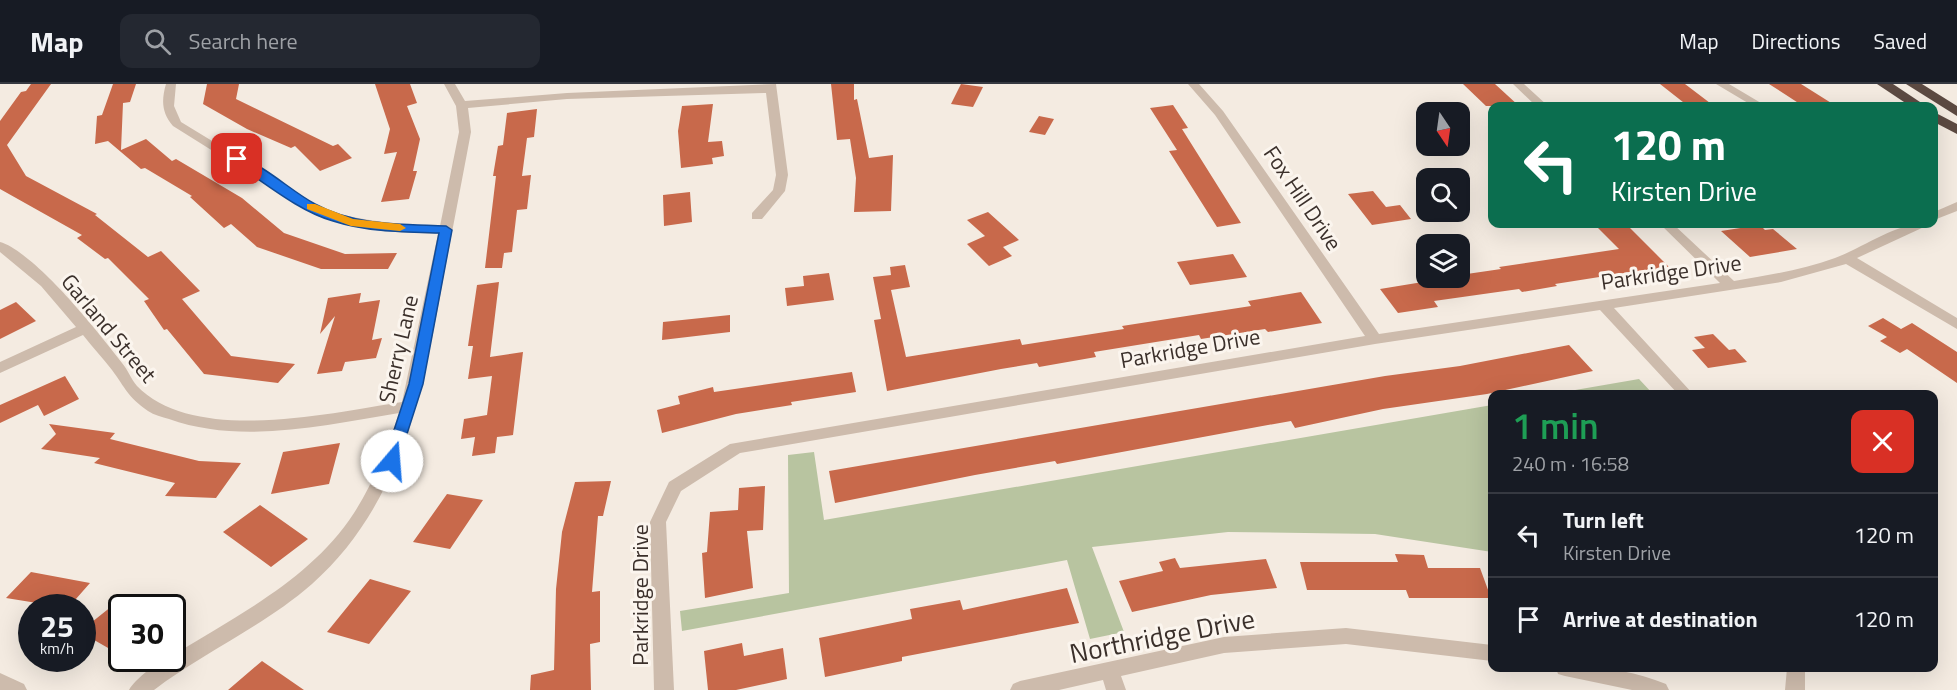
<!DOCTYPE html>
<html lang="en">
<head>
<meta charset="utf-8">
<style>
	body { margin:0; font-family:"Titillium Web",sans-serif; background:#242831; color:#f1f3f6; height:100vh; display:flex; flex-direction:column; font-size:22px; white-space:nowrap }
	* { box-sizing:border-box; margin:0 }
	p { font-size:20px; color:#9ea1a6 }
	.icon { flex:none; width:33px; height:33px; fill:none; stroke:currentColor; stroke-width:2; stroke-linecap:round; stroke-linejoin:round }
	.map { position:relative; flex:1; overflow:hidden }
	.details { position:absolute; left:1488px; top:306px; width:450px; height:282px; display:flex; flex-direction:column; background:#171b24; border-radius:12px; box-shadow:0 6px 24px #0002 }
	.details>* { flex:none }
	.guide { position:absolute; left:1488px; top:18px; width:450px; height:126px; border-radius:12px; box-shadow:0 6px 24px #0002; background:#0b6e4f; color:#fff; overflow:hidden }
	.needle { width:39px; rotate:167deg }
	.tools { position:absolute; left:1416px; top:18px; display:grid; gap:12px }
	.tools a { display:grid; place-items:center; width:54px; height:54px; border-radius:12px; background:#171b24; box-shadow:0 6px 24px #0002; font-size:30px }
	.speed { position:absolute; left:18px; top:510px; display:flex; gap:12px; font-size:30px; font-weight:700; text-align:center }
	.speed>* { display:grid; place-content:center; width:78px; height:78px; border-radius:50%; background:#171b24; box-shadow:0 6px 24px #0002; line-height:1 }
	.speed small { font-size:15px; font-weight:400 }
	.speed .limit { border:3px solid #111; border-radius:9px; background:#fff; color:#111 }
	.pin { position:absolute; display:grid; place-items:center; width:51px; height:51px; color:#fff; margin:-26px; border-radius:12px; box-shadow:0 3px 9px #0006 }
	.me { position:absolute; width:66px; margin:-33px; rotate:18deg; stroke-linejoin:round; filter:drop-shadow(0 0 4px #0008) }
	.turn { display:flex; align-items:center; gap:21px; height:126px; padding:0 24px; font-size:27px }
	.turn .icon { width:78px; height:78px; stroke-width:2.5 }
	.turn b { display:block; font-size:42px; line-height:51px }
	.round { display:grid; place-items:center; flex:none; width:63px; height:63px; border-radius:12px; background:#242831 }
	.headline { display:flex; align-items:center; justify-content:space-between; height:102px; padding:0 24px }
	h1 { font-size:36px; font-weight:600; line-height:45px; color:#1e9e55 }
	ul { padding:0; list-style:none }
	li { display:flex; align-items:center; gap:18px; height:84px; padding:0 24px; border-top:2px solid #363941 }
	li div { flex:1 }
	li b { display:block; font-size:22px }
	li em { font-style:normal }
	header { display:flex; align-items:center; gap:36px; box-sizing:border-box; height:84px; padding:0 30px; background:#171b24; border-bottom:2px solid #363941 }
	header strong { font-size:28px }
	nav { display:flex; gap:33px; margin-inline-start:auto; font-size:21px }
	.search { width:420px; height:54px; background:#242831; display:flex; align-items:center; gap:15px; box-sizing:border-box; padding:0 21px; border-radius:12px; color:#9ea1a6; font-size:22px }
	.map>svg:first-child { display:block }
	.green { fill:#b8c4a0 }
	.building { fill:#c8694b }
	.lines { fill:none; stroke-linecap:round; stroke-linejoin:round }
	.minor { fill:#cdbbac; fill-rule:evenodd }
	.highway { fill:#5c4a42; fill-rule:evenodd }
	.route { fill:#1a73e8; stroke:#114b97; stroke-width:1.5 }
	.slow { fill:#f59e0b }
	.labels { text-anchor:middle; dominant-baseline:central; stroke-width:6; stroke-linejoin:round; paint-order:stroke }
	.street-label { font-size:22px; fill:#3b302b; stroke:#fbf5ee }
	.near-street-label { font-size:27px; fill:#3b302b; stroke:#fbf5ee }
</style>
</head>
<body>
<header>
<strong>Map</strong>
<div class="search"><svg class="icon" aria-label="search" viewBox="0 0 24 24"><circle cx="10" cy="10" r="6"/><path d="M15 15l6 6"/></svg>Search here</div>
<nav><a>Map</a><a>Directions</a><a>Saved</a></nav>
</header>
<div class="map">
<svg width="1957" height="606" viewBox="0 0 1957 606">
	<rect width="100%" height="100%" fill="#f4ebe1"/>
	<path class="green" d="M1639,295L1653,310H1552Z
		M1492,321V468L1375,450L1228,448L1092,463L1124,548L1090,555L1067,476L682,547L680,527L789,509L788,371L814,368L824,436Z"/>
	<path class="building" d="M31,0H51L7,61L26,92L97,130L95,131L148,173L161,167L200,207L182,215L231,272L295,280L278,299L204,290L167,245L164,246L144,217L149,215L108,174L105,175L77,154L82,151L0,105V37L21,8L26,7Z
		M113,0H136L130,18L123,19L121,66L146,55L172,77L176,75L242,114L284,149L345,170L397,169L388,185H321L257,163L231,140L224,144L190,113L192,112L145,84L141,85L108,57L95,60L97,32L102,31Z
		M207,0H239L236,15L333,62L338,60L352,74L320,87L295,62L291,64L247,45L203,20Z
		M375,0H410L417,19L407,22L420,55L413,87H417L409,115L381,118L397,68L384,70L390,45Z
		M831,0H854V16L857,15L869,74L893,71L891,127L854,128L856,94L850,55L837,56Z
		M961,0L983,3L973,23L951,20Z
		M1463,0H1495L1519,22H1486Z
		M1660,0H1685L1710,19L1688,22Z
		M1769,0H1801L1836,22H1803Z
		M713,20L708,58L722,57L724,72L712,74L713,80L681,84L678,47L682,22Z
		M1173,21L1188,44L1182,45L1241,139L1217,143L1169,67L1177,66L1150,24Z
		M537,25L534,53L527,54L522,92L531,91L527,125L517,126L512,168L504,169L502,184H485L496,92H493L498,62L503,61L507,29Z
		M1039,32L1054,35L1045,51L1029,48Z
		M1373,107L1386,123L1400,121L1411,135L1372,141L1348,110Z
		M690,108L692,138L664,142L663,111Z
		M988,128L1019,156L1003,163L1012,172L989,182L967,160L985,152L967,136Z
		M1594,140H1626L1671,185L1633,190L1631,188L1555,200L1557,202L1522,208L1519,205L1434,217L1438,223L1398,229L1380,205L1435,196L1433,194H1460V191L1501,185L1499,183L1619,165Z
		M1760,141L1765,146L1773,145L1797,165L1750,173L1721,147Z
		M1233,170L1247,193L1190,201L1177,178Z
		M905,181L910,203L891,206L906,273L1020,255L1022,261L1124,245L1122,242L1251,222L1248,217L1301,208L1322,239L1268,248L1265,245L1201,255L1199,251L1094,268L1096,273L1039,283L1037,279L1001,285L887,307L874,236L881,235L873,193L891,191L890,183Z
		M829,189L834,216L787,222L785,204L804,202L803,192Z
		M499,198L490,273L523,268L513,351L497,353L495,369L472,372L475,353L461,355L464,335L487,331L492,292L468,295L473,262H468L477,201Z
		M361,209L359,219L380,216L372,256L382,254L376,274L345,278L342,287L317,290L335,232L320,250L328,214Z
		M16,218L36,237L0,255V226Z
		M730,231V248L662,256L663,238Z
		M1883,234L1901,245L1912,239L1957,268V299L1907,265L1900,269L1880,257L1887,253L1868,242Z
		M1713,250L1729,266L1735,265L1747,278L1708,284L1692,266L1705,264L1694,253Z
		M1569,261L1593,287L1487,310L1383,325L1295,344L1291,337L1257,343L1057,380L1055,377L975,391L835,419L829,387L1385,292L1460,282Z
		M852,288L856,308L791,318L792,321L736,330L662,349L657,326L680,320L678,312L713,303L714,308Z
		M65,292L79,315L44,332L38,321L0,339V321Z
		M49,340L115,349L110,355L199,377L241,379L216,414L165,412L175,399L94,379L100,374L41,365L56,350Z
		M340,359L329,400L271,410L283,368Z
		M611,397L603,432H598L592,508L600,507V558L590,560L591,606H530L531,591L554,586L556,505L562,448L575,398Z
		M765,402L763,446L747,447L753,504L705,514L702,469L707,468L710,428L738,426L739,404Z
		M447,410L483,416L450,465L413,458Z
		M260,421L308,455L271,483L223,448Z
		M1395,470L1424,471L1428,484H1480L1491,514H1409L1406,506H1307L1300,478H1398Z
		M1175,474L1180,484L1266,475L1277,504L1211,511L1132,528L1119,497L1163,487L1159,478Z
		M31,488L90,499L68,524L6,514Z
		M370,495L411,507L369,560L327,548Z
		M1067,504L1079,539L902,573V577L825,593L819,554L912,535L910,525L960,516L963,526Z
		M122,514V572L82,549V546Z
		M742,559L744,572L783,564L787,595L736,606H708L704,567Z
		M262,577L304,606H228Z"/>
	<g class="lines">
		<path class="minor" d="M166,0H176L174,22L181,38L325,126C364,138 400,140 440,142L459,48L456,22L444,0H455L465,17L567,9L776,0L788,91L785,107L762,135H752V129L773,106L776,91L766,9L567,15L468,24L471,48C462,96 453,143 444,190C424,303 402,420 312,500C264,542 204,568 154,606H129C135,595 160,575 172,574L173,571C238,531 311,495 354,429C374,398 387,364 399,329C326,341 241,361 169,335C162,333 154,331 148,327C127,312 126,305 112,286C103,274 92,263 83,251L0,289V278L76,243L41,202L0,168V158C20,163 56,200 70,216C88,236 105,257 122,279C128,286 131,295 137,302C194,361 330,329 402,318L438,150L382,147L350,142L317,132L173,42C162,29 161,17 166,0Z
			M1188,0H1199L1223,27L1379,250L1720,199L1660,140H1673L1734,197C1768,191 1802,186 1835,174C1865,163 1893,140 1925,140L1924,143L1857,174L1957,234V245L1846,180L1781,198L1614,224L1693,310H1678L1600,226L1375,260L740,369L681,407L666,438L674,606H654L650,438L669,398L730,360L1365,252L1215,31Z
			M1513,0H1524L1548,22H1536Z
			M1716,0H1729L1766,22H1753Z
			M1957,118V127L1934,136V128Z
			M1346,544L1492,561V577L1346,560L1224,569L1121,592L1126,606H1106L1103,596L1059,606H1010L1013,600L1020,597L1224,553Z
			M1556,584C1593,580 1630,586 1666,600L1669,606H1632L1565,592L1558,590Z
			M1787,584H1805V606H1785Z
			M0,589L24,600L27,606H0Z"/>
		<path class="highway" d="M1877,0H1893L1926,22H1910Z
			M1906,0H1922L1957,22V32Z
			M1934,28L1957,40V50L1934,38Z"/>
	</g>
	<path class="route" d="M237,72C263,80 291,107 315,120C355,142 401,140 446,142L452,146L423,300L397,381H387L384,377L409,300L439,149C404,148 367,148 333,137C298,127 264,98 233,78L232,75Z"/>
	<path class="slow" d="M307,120H315L353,135L400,140L406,144L400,147L351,142L307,125Z"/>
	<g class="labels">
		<g class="street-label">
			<text transform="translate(1303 114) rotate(56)">Fox Hill Drive</text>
			<text transform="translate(1671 188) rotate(-8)">Parkridge Drive</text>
			<text transform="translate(109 244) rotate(50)">Garland Street</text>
			<text transform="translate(1190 264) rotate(-10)">Parkridge Drive</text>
			<text transform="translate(398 265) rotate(-77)">Sherry Lane</text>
			<text transform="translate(640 511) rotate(-90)">Parkridge Drive</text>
		</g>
		<g class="near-street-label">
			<text transform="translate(1162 551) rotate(-11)">Northridge Drive</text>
		</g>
	</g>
</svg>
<div class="tools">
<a><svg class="needle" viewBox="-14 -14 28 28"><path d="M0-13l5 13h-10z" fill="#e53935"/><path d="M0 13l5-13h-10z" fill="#9ea1a6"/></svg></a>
<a><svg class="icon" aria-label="search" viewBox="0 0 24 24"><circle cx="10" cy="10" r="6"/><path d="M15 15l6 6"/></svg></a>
<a><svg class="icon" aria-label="layers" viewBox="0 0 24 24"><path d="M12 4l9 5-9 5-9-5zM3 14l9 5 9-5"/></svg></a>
</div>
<div class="speed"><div>25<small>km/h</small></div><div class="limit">30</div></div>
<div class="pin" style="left:237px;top:75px;background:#d93025"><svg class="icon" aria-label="arrive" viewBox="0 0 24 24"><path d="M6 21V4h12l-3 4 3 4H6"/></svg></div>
<svg class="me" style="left:392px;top:377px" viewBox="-20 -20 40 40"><circle r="19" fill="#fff"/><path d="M0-13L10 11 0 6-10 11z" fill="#1a73e8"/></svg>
<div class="guide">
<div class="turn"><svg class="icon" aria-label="left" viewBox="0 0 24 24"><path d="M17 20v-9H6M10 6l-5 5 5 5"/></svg><div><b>120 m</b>Kirsten Drive</div></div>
</div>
<section class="details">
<div class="headline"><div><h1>1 min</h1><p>240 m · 16:58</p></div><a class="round" style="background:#d93025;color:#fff"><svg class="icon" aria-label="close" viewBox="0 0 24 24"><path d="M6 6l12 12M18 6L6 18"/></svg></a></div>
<ul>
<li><svg class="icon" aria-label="left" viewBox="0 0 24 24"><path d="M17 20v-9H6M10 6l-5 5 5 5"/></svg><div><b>Turn left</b><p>Kirsten Drive</p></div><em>120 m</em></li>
<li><svg class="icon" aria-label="arrive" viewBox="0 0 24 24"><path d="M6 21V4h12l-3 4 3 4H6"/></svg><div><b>Arrive at destination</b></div><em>120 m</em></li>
</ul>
</section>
</div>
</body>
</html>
